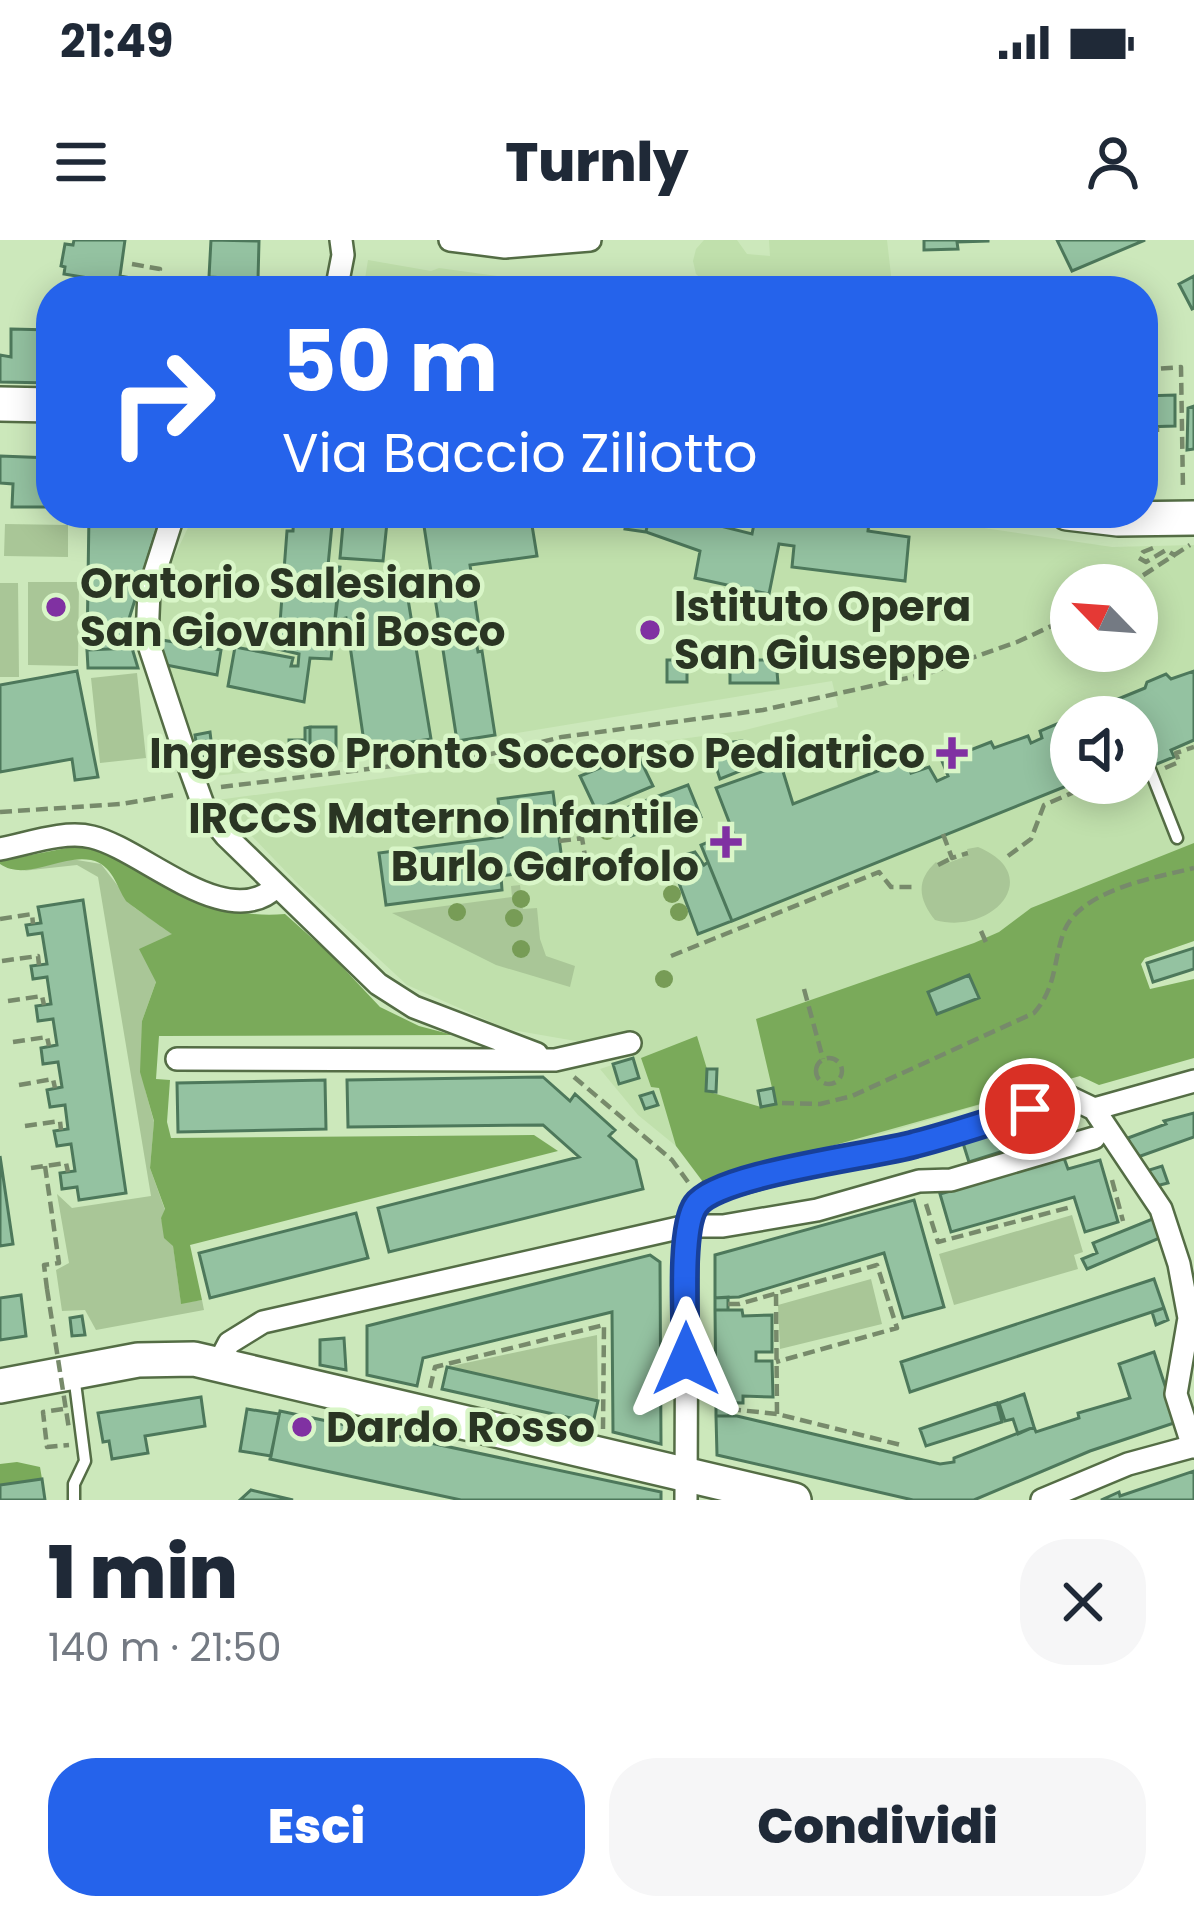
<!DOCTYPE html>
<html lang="it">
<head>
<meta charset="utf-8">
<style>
	body { margin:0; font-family:Poppins,sans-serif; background:#f6f6f7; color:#1f2937; height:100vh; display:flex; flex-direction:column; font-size:45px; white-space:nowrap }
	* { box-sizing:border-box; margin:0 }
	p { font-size:39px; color:#747a83 }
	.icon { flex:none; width:66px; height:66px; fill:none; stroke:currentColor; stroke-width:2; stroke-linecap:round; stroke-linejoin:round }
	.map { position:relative; height:1260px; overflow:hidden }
	.drawer { display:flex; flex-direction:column; background:#fff; flex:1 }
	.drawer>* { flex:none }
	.hud { position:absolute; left:36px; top:36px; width:1122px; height:252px; border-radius:48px; box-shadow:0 6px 30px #0003; background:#2563eb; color:#fff; overflow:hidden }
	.needle { width:78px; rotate:295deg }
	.buttons { position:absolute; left:1050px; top:324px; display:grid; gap:24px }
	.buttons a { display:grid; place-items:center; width:108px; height:108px; border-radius:50%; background:#fff; box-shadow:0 6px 30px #0003; font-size:60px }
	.pin { position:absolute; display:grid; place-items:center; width:102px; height:102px; color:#fff; margin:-51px; border:6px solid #fff; border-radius:50%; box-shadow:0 3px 12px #0007 }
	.me { position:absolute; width:132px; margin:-66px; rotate:0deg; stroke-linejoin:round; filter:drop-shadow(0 0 9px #0008) }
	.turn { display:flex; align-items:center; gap:42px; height:252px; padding:0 48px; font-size:54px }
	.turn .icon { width:156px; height:156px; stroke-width:2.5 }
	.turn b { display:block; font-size:84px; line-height:102px }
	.round { display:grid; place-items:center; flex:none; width:126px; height:126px; border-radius:48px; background:#f6f6f7 }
	.head { display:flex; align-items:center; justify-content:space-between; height:204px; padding:0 48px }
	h1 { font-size:72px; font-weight:800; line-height:90px }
	.button { display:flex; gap:24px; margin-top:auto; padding:24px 48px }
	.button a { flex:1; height:138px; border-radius:48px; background:#2563eb; color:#fff; font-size:48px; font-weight:800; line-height:138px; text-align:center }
	.button a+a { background:#f6f6f7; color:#1f2937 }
	.status { display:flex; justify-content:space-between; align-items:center; height:84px; padding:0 60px; background:#fff; direction:ltr }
	.status svg { height:33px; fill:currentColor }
	header { display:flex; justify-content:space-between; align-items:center; height:156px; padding:0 48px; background:#fff; font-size:54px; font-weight:800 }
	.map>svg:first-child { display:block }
	.built { fill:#c0e0ac; fill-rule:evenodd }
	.green { fill:#a9c697 }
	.forest { fill:#7aaa5a }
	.building { fill:#94c2a1; stroke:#4d785b; stroke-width:3 }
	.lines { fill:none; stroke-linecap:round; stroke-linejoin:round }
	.lane-casing { stroke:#546d45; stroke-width:15 }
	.street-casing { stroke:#546d45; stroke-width:26 }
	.secondary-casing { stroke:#546d45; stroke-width:38 }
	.path { stroke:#778a6b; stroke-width:4.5; stroke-dasharray:12 6; stroke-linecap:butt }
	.lane { stroke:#fff; stroke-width:10 }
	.street { stroke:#fff; stroke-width:21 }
	.secondary { stroke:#fff; stroke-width:33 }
	.street-bridge-casing { stroke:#546d45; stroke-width:26; stroke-linecap:butt }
	.path-bridge { stroke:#778a6b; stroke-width:4.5; stroke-dasharray:12 6; stroke-linecap:butt }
	.street-bridge { stroke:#fff; stroke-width:21 }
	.tree { fill:#779c56 }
	.route-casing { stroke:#184099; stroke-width:30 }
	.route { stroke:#2563eb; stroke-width:21 }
	.poi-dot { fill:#8031a2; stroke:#d9f6c8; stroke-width:4.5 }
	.labels { text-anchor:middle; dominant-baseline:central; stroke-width:9; stroke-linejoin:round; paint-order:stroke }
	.poi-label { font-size:42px; font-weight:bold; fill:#2a3523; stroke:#d9f6c8; text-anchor:start }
</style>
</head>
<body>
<div class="status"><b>21:49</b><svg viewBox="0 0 49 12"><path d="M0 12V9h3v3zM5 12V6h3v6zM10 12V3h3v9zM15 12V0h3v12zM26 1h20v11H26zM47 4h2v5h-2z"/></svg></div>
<header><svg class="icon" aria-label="menu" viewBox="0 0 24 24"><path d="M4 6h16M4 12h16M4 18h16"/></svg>Turnly<svg class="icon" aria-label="person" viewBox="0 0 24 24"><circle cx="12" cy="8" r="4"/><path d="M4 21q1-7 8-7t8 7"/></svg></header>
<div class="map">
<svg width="1194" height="1260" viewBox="0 0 1194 1260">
	<rect width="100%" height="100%" fill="#cce8bb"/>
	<path class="built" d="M704,0H737L747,14L770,16L769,0H887L892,44L995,51H728L711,48L696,34L693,21L696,9Z
		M368,20L431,31L439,28L549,43L551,38L660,51H363Z
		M195,273H882L1112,307L1194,305V701L1144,718L1080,836L837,907L676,906L638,875L600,829L633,818L630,803H587L507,789L407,745L299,645L217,560L741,491L838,467L832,441L342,522L205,537L165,431L154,379L163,340ZM1071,345H1137V411H1071ZM1071,477H1137V543H1071Z"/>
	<path class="green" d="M5,284L68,285V317L4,316Z
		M28,342H79L78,426L28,425Z
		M0,343H18L19,437H0Z
		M137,433L146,518L100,523L91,438Z
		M978,607C1046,635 993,696 935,680C919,660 915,641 936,622L940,626L969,615L967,609Z
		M71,619L101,624L135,668L173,694L142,781L145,849L154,882L150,928L165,970L161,979L173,1005L181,1063L202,1060L204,1070L96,1090L85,1070L62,1071L56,1030L69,1023L57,954L72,968L151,956L98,637L77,625L22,631Z
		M520,645L523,669L537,668L540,699L546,716L575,726L570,747L496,725L392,673L512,657L511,646Z
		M1072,975L1083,1012L1074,1015L1078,1029L954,1065L939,1014Z
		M871,1039L882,1084L780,1109L778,1065Z
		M597,1095L598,1161L447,1127Z"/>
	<path class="forest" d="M1194,603V701L1145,718L1141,724L1150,749L1194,739V818L1099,845L1080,836L703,942L676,906L659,848L651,847L641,818L697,796L707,829L706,851L761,867L776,865L756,779L974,703L999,692L1031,668Z
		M77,606C157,621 195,682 285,674L331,715L380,767L419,786L453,795L159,796L156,839L170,840L167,882L171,898L534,895L558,911L190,1005L202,1060L181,1064L173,1006L164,998L161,978L165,969L150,928L154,881L140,832L142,781L156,742L139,709L172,694C167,691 128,663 126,661C116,646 113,625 91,620C61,614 26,642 0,624V621Z
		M17,1222L40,1227L42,1239L0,1245V1224Z"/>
	<path class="building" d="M74,0H125L120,36L136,39L133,51H105L106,46L96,44L95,39L64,34L65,27L61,26L65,4L73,5Z
		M211,0L259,1L258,40L209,37Z
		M924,0H988V1L957,2L958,9L924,10Z
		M1057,0H1145L1072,31Z
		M1194,36V68L1192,69L1179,44Z
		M783,44L891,45L995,51H783Z
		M11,89L51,90V143L0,142V115L11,117Z
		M1175,155V186L1143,187V156Z
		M1194,166V209L1187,210L1188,168Z
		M0,216L51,218V267H12L13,244L0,243Z
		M89,273H162L129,379L132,408L87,410Z
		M294,273L333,274L328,326L340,327L331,419L310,418L304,462L228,446L235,407L293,418L291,426H298L299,414L278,409L287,291H293Z
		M344,273H388L383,321L340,318Z
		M422,273H530L537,316L470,325L480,394L475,395L478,412L482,411L495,495L457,501Z
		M628,273H682L681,281L649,275L646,292L625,289Z
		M682,273H723L720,286L752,294L755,279L827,286V278L869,283L868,291L909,297L905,341L792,327L794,306L779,304L769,354L695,338L700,311L646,292L649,275L681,281Z
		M340,340H356L357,353L406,347L431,499L365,509L346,378L335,381Z
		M156,399L221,410L217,435L161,424Z
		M132,408L138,428H88L87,410Z
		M667,420H687V442H667Z
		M730,420H776L778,443H730Z
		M77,431L98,537L75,540L72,519L0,532V445Z
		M1194,431V500L1171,510L1174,517L1137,532V477H1075L1076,470L1094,463L1101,466L1145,448L1147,442L1166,434L1171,439Z
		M1071,478V543H1074L732,681L701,605L733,592L716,548L781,525L793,564L906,520L911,533L929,527L937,541L948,536L942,521L991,502L994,508L1028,496L1031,503L1042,498L1040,491Z
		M310,487H336V514H310Z
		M310,487V514H289V500H305V488Z
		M210,492L213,517H198L195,495Z
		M742,501L745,529L720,539L709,505Z
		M637,513L653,546L596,570L580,536Z
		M688,545L701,577L655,595L652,589L631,596L621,570Z
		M553,552L563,628L501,636L502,650L386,665L379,613L502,597L498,559Z
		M695,612L704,625L708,622L732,681L698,694L676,635L681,634V616Z
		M83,660L126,953L79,960L77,947L62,949L60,933L75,931L71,904L57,906L54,891L68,889L65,865L50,867L47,850L62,847L58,822L43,824L41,808L57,805L53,779L38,781L36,766L51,764L47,737L33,739L31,726L47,724L42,693L28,695L26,685L41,683L38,667Z
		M1194,708V729L1153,742L1147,723Z
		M969,735L979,758L937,774L928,752Z
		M633,818L639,838L619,844L613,824Z
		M707,829H717L716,852L706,851Z
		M543,837L570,861L575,854L615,890L609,896L636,920L643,949L389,1012L378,968L579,917L543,885L348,887L347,840Z
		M325,840L326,889L178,892L177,843Z
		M773,848L776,864L761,867L758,851Z
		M653,852L658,865L645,869L640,856Z
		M1194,873V897L1135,918L1128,898L1166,884L1164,881Z
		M1019,885L1025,904L969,922L963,903L994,889L995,893Z
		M0,916L13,1004L0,1006Z
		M1064,918L1068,929L1100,920L1118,982L1085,992L1074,957L951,992L940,954Z
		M1162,926L1168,943L1156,946L1146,931Z
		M914,960L944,1067L903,1078L884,1013L739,1057L715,1058V1015Z
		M356,973L368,1018L210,1058L199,1013Z
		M1155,978L1162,997L1087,1029L1082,1019L1097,1013L1093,1003Z
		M650,1015L660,1022L661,1204L613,1192L612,1072L423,1118L417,1146L367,1135V1086Z
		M1154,1039L1164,1068L910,1152L901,1122Z
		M21,1055L26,1096L0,1100V1058Z
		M728,1057V1070H715V1058Z
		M1164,1068L1168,1080L1156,1085L1152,1072Z
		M715,1070H742L743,1076L772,1075V1112H756V1121H772L773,1157L743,1156V1163L716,1162Z
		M82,1076L85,1095L72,1096L70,1078Z
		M344,1098L346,1130L320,1125V1100Z
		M1154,1112L1177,1182L1090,1211L974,1260H913L717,1215L716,1176H737L940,1224L954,1222V1218L1034,1187L1036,1192L1079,1178L1078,1173L1130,1158L1119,1124Z
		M447,1127L598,1161L593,1183L442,1149Z
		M1024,1154L1034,1187L1018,1194L1013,1179L1005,1181L999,1163Z
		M201,1157L205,1186L145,1196L148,1213L112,1219L109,1201L103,1202L98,1173Z
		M716,1162L729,1163V1176H716Z
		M997,1163L1002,1182L926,1206L920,1189Z
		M247,1169L279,1174L271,1216L240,1211Z
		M280,1171L661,1252V1260H461L270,1219Z
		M1194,1231V1260H1101L1119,1252L1120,1256Z
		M42,1239L45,1260H0V1245Z
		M251,1250L293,1260H240Z"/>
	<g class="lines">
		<g class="lane-casing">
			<path id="lane" d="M1149,527L1177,598
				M74,1135L85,1221L74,1244V1260"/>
		</g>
		<g class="street-casing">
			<path id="street" d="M450,0L505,7L590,0
				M336,51L343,15L341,0
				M174,273L149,351L147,399L189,526
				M205,570L226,596L378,744L414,767L537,814
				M0,609C27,604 64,590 92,597C143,609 228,695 277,646
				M177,819L555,820L630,803
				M1094,869L1161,969L1179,1024L1189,1078L1176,1154L1193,1207
				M218,1124L229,1103L263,1082L687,986H723L817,970L919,941L951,940L1094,898
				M686,1260L687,986L696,965L709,952L817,922L911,906L1069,857L1094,869L1194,841
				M1042,1260L1128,1224L1194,1206"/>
		</g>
		<g class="secondary-casing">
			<path id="secondary" d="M0,164L51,165
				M1067,273L1118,279L1194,278
				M0,1146L138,1120L194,1119L794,1260"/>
		</g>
		<path class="path" d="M132,24L160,29L157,51
			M1143,130L1181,127L1183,250
			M1143,197L1157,196V187
			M1153,308L1143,312L1139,318L1146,322L1166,310L1176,316
			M1128,345L1190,305
			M1165,528L1179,522L1176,513L1194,507
			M1121,543H1126
			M221,547L491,514L562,497L763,470L926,434L1017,402L1071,377
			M0,572L121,564L175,555
			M943,594L952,618L968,613
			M559,601L582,598L585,616
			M1008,616L1031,599L1044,565L1095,543
			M938,625L952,618
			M0,679L32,674L33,684
			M981,691L988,707
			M671,716L879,632L891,647H915
			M2,721L38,716L39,725
			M804,749L823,819
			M8,761L42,756L44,765
			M13,802L47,797L49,806
			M816 831a13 13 0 1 1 26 0a13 13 0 1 1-26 0Z
			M574,837L672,920L688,942
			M19,845L53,839L55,848
			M782,863L820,864L852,856L1034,773C1056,748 1053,724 1063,694C1078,650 1154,638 1194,628
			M25,886L60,881L61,890
			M45,926L59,1023L44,1025L47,1049
			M31,928L66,923L68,932
			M1112,940L1123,981
			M926,964L938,1002L1071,967
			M776,1054L777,1174
			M728,1064H739L877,1025L897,1088L776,1122
			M430,1148L435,1127L604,1085L603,1189
			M63,1169L43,1172L47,1207L69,1205
			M729,1169L777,1174L901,1205"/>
		<use href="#lane" class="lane"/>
		<use href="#street" class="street"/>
		<use href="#secondary" class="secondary"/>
		<g class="street-bridge-casing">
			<path id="street-bridge" d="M189,526L205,570"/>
		</g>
		<path class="path-bridge" d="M47,1049L69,1189"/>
		<use href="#street-bridge" class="street-bridge"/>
	</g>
	<g class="tree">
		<circle cx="607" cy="591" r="9"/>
		<circle cx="667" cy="635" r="9"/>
		<circle cx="672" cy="654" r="9"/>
		<circle cx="521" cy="659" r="9"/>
		<circle cx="457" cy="672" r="9"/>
		<circle cx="679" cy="672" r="9"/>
		<circle cx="514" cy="678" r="9"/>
		<circle cx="521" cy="709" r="9"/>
		<circle cx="664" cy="739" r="9"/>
	</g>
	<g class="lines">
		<g class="route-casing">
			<path id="route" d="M686,1119C686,1086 679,988 696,965C717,934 874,916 915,904C954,894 992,881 1030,869"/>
		</g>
		<use href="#route" class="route"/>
	</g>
	<g class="poi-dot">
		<circle cx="56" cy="367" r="12"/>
		<circle cx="650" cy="390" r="12"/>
		<path d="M946 495h12v12h12v12h-12v12h-12v-12h-12v-12h12z"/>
		<path d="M720 584h12v12h12v12h-12v12h-12v-12h-12v-12h12z"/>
		<circle cx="302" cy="1187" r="12"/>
	</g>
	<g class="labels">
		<g class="poi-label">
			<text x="80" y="343">Oratorio Salesiano<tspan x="80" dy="48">San Giovanni Bosco</tspan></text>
			<text x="674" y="366">Istituto Opera<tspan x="674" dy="48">San Giuseppe</tspan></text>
			<text x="925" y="513" text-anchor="end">Ingresso Pronto Soccorso Pediatrico</text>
			<text x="699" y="578" text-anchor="end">IRCCS Materno Infantile<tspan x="699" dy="48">Burlo Garofolo</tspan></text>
			<text x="326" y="1187">Dardo Rosso</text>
		</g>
	</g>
</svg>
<div class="buttons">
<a><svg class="needle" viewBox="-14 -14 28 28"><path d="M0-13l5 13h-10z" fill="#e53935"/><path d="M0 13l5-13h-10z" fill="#747a83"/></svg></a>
<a><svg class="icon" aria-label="sound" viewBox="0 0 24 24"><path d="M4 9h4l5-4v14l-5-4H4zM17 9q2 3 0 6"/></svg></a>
</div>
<div class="pin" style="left:1030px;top:869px;background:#d93025"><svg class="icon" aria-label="arrive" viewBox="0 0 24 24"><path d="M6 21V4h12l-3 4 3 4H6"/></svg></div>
<svg class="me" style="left:686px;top:1119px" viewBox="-20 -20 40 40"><path d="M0-17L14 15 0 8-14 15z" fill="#2563eb" stroke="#fff" stroke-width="4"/></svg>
<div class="hud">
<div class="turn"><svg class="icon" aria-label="right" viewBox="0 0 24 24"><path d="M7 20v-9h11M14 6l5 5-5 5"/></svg><div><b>50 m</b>Via Baccio Ziliotto</div></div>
</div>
</div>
<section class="drawer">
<div class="head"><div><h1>1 min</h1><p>140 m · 21:50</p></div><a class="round"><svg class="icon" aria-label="close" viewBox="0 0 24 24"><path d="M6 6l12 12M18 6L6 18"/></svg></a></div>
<div class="button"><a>Esci</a><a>Condividi</a></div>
</section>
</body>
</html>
